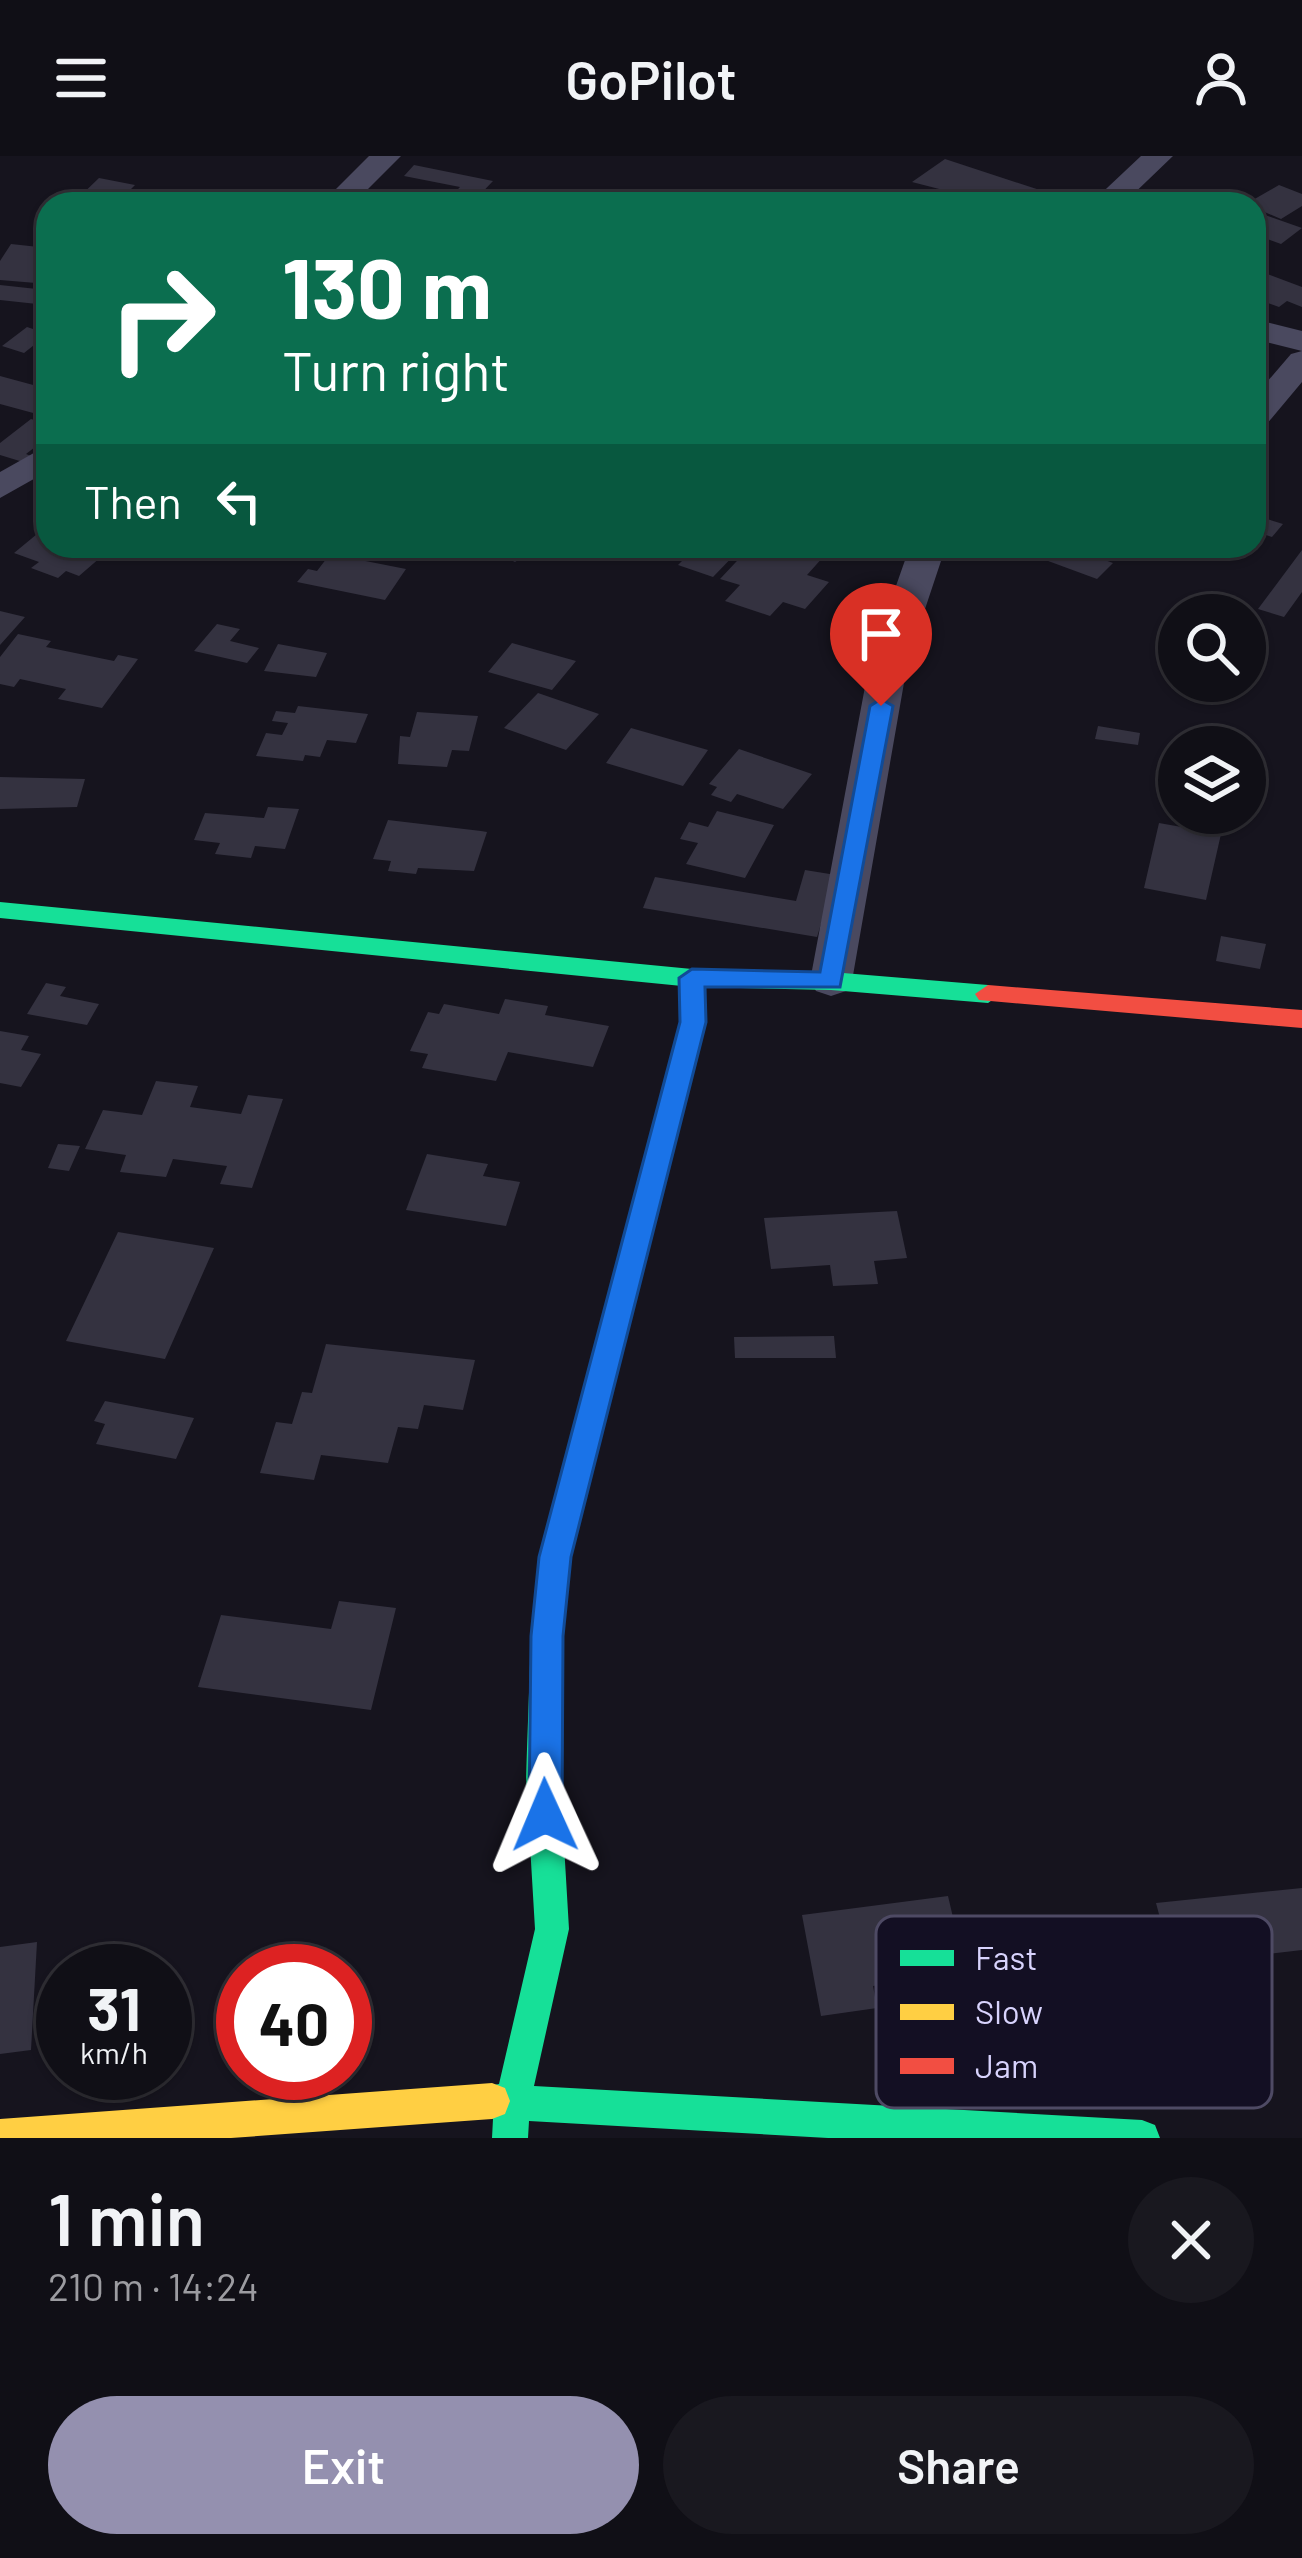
<!DOCTYPE html>
<html lang="en">
<head>
<meta charset="utf-8">
<style>
	body { margin:0; font-family:Barlow,sans-serif; background:#19181f; color:#f1f3f6; height:100vh; display:flex; flex-direction:column; font-size:45px; white-space:nowrap }
	* { box-sizing:border-box; margin:0 }
	p { font-size:39px; color:#9c9ca1 }
	.icon { flex:none; width:66px; height:66px; fill:none; stroke:currentColor; stroke-width:2; stroke-linecap:round; stroke-linejoin:round }
	.map { position:relative; height:1982px; overflow:hidden }
	.details { display:flex; flex-direction:column; background:#100f16; flex:1 }
	.details>* { flex:none }
	.guide { position:absolute; left:36px; top:36px; width:1230px; height:366px; border-radius:36px; box-shadow:0 3px 9px #0004,0 0 0 3px #302f35; background:#0b6e4f; color:#fff; overflow:hidden }
	.controls { position:absolute; left:1158px; top:438px; display:grid; gap:24px }
	.controls a { display:grid; place-items:center; width:108px; height:108px; border-radius:50%; background:#100f16; box-shadow:0 3px 9px #0004,0 0 0 3px #302f35; font-size:60px }
	.speed { position:absolute; left:36px; top:1788px; display:flex; gap:24px; font-size:60px; font-weight:700; text-align:center }
	.speed>* { display:grid; place-content:center; width:156px; height:156px; border-radius:50%; background:#100f16; box-shadow:0 3px 9px #0004,0 0 0 3px #302f35; line-height:1 }
	.speed small { font-size:30px; font-weight:400 }
	.speed .limit { border:18px solid #d22; background:#fff; color:#111 }
	.pin { position:absolute; display:grid; place-items:center; width:102px; height:102px; color:#fff; margin:-123px -51px; border-radius:50% 50% 50% 0; rotate:-45deg; box-shadow:0 0 12px #0007 }
	.pin .icon { rotate:45deg }
	.me { position:absolute; width:132px; margin:-66px; rotate:359deg; stroke-linejoin:round; filter:drop-shadow(0 0 9px #0008) }
	.turn { display:flex; align-items:center; gap:42px; height:252px; padding:0 48px; font-size:54px }
	.turn .icon { width:156px; height:156px; stroke-width:2.5 }
	.turn b { display:block; font-size:84px; line-height:102px }
	.then { display:flex; align-items:center; height:114px; padding:0 48px; background:#0003; gap:24px; font-size:45px }
	.round { display:grid; place-items:center; flex:none; width:126px; height:126px; border-radius:63px; background:#19181f }
	.summary { display:flex; align-items:center; justify-content:space-between; height:204px; padding:0 48px }
	h1 { font-size:72px; font-weight:600; line-height:90px }
	.cta { display:flex; gap:24px; margin-top:auto; padding:24px 48px }
	.cta a { flex:1; height:138px; border-radius:72px; background:#9490af; color:#fff; font-size:48px; font-weight:600; line-height:138px; text-align:center }
	.cta a+a { background:#19181f; color:#f1f3f6 }
	header { display:flex; justify-content:space-between; align-items:center; height:156px; padding:0 48px; background:#100f16; font-size:54px; font-weight:600 }
	.map>svg:first-child { display:block }
	.building { fill:#343240 }
	.lines { fill:none; stroke-linecap:round; stroke-linejoin:round }
	.street { fill:#4a495f; fill-rule:evenodd }
	.fast { fill:#16e098; fill-rule:evenodd }
	.slow { fill:#ffcf43; fill-rule:evenodd }
	.jam { fill:#f24e42; fill-rule:evenodd }
	.route { fill:#1a73e8; stroke:#114b97; stroke-width:3 }
	.key { fill:#130f23; stroke:#4e4a64; stroke-width:3 }
	.key-label { font-size:33px; fill:#d8d3fd }
</style>
</head>
<body>
<header><svg class="icon" aria-label="menu" viewBox="0 0 24 24"><path d="M4 6h16M4 12h16M4 18h16"/></svg>GoPilot<svg class="icon" aria-label="person" viewBox="0 0 24 24"><circle cx="12" cy="8" r="4"/><path d="M4 21q1-7 8-7t8 7"/></svg></header>
<div class="map">
<svg width="1302" height="1982" viewBox="0 0 1302 1982">
	<rect width="100%" height="100%" fill="#16141e"/>
	<path class="building" d="M945,3L1052,38L1040,48H977L982,44L912,26Z
		M414,9L493,25L471,48H444L460,31L404,20Z
		M99,22L135,29L125,39L137,41L130,48H72Z
		M1279,29L1302,38V50L1281,63L1246,48Z
		M1254,55L1302,72L1281,88L1254,78Z
		M11,88L48,92V110L36,127L0,124V105Z
		M1254,113L1302,131V151L1287,145L1279,151L1254,142Z
		M0,129L46,134L37,148L0,144Z
		M27,171L48,178L24,197L2,190Z
		M0,220L48,233V261L0,248Z
		M31,263L48,268V281L26,298L31,300L23,306L0,299V287Z
		M1254,359L1283,368L1272,381L1254,375Z
		M48,369V390H132L114,405L101,401L79,420L66,415L58,422L31,412L39,406L14,397Z
		M501,390H539L515,406L493,396Z
		M697,390H743L713,421L678,409Z
		M751,390L768,395L773,390H833L807,419L829,426L805,453L783,446L770,460L725,445L740,429L720,423Z
		M839,390H886L895,393L884,405Z
		M1053,390H1066L1113,407L1097,423L1040,402Z
		M1302,394V436L1284,461L1258,453Z
		M330,398L406,413L385,444L297,426L308,413L317,415Z
		M0,455L25,461L0,489Z
		M217,468L240,473L230,485L259,492L247,507L194,495Z
		M18,478L51,485L46,491L114,505L118,499L138,503L102,552L58,543L66,533L20,523L14,531L0,528V501Z
		M512,487L576,505L552,534L488,516Z
		M278,488L327,497L316,521L264,515Z
		M538,537L599,558L566,594L504,572Z
		M298,550L368,558L356,587L327,584L320,601L305,599L303,605L256,600L266,577L282,579L288,567L272,565L276,555L295,557Z
		M417,556L478,560L469,595L452,594L447,611L398,608L400,580L410,581Z
		M1098,570L1140,577L1138,589L1095,583Z
		M631,572L708,594L683,630L606,607Z
		M739,593L812,618L783,653L737,638L731,646L711,639L717,631L709,628Z
		M0,621L85,623L77,651L0,653Z
		M268,651L299,653L285,693L255,690L251,702L215,698L220,687L194,684L205,657L264,662Z
		M717,655L774,669L745,722L686,708L698,687L680,683L689,666L708,671Z
		M388,664L481,675L487,676L474,715L418,712L416,718L388,715L391,705L373,703Z
		M1159,667L1221,678L1206,744L1144,732Z
		M805,714L836,719L817,781L643,752L655,721L796,745Z
		M1221,780L1266,788L1260,813L1216,805Z
		M46,827L66,831L60,840L99,848L87,869L27,858Z
		M505,843L548,850L545,859L609,870L593,911L508,896L496,925L422,912L428,898L410,895L428,856L439,858L444,848L499,858Z
		M0,875L29,880L21,894L41,898L21,931L0,927Z
		M156,925L198,930L190,951L241,958L248,939L283,943L252,1032L220,1028L227,1010L173,1003L166,1021L120,1016L126,999L85,993L103,954L142,959Z
		M58,988L80,990L69,1015L48,1012Z
		M427,998L488,1008L483,1020L520,1026L506,1070L406,1054Z
		M897,1055L907,1102L874,1105L878,1128L833,1130L830,1109L771,1113L764,1062Z
		M118,1076L214,1092L165,1203L66,1185Z
		M834,1180L836,1202H735L734,1181Z
		M326,1188L475,1204L463,1254L424,1249L418,1273L398,1271L388,1307L321,1299L314,1324L260,1317L276,1266L292,1268L302,1236L312,1237Z
		M105,1245L194,1262L176,1303L96,1288L105,1268L94,1265Z
		M339,1445L396,1452L371,1554L198,1531L221,1459L331,1473Z
		M1302,1732V1794L1241,1801L1249,1825L1179,1833L1156,1747Z
		M948,1740L966,1817L873,1830L877,1852L821,1860L802,1759Z
		M37,1786L31,1894L0,1898V1791Z"/>
	<g class="lines">
		<path class="street" d="M369,0H401L353,48H321Z
			M1141,0H1173L1123,48H1090Z
			M1254,163L1302,175V195L1254,183Z
			M1302,195V226L1266,269L1254,272V241L1291,198Z
			M48,289V315L0,342V316Z
			M910,390H946L908,504L852,825L846,835L831,840L816,835L810,825L870,504Z"/>
		<path class="fast" d="M0,746L692,813L831,816L988,829L1001,838L988,847L831,834L692,831L0,762Z
			M596,1228L606,1232L611,1240L570,1401L563,1480L560,1621L569,1773L534,1930L1142,1964L1155,1969L1160,1982H828L529,1965L528,1982H492L493,1963L479,1958L474,1945L479,1932L499,1928L535,1773L526,1621L531,1480L540,1401L581,1240L586,1232Z"/>
		<path class="slow" d="M692,813L705,822L706,866L611,1240L606,1248L596,1252L586,1248L581,1240L680,866L679,822Z
			M492,1927L505,1932L510,1945L505,1958L492,1963L231,1982H0V1963Z"/>
		<path class="jam" d="M988,829L1302,854V872L979,844L975,838Z"/>
	</g>
	<path class="route" d="M881,543L893,550L840,831H705L706,866L571,1401L563,1480L562,1659L557,1670L545,1674L533,1670L529,1659L531,1480L539,1401L680,866L679,822L692,813L820,816L870,550Z"/>
	<rect x="876" y="1760" width="396" height="192" rx="18" class="key"/>
	<rect x="900" y="1794" width="54" height="16" fill="#16e098"/>
	<rect x="900" y="1848" width="54" height="16" fill="#ffcf43"/>
	<rect x="900" y="1902" width="54" height="16" fill="#f24e42"/>
	<g class="key-label">
		<text x="975" y="1814">Fast</text>
		<text x="975" y="1868">Slow</text>
		<text x="975" y="1922">Jam</text>
	</g>
</svg>
<div class="controls">
<a><svg class="icon" aria-label="search" viewBox="0 0 24 24"><circle cx="10" cy="10" r="6"/><path d="M15 15l6 6"/></svg></a>
<a><svg class="icon" aria-label="layers" viewBox="0 0 24 24"><path d="M12 4l9 5-9 5-9-5zM3 14l9 5 9-5"/></svg></a>
</div>
<div class="speed"><div>31<small>km/h</small></div><div class="limit">40</div></div>
<div class="pin" style="left:881px;top:550px;background:#d93025"><svg class="icon" aria-label="arrive" viewBox="0 0 24 24"><path d="M6 21V4h12l-3 4 3 4H6"/></svg></div>
<svg class="me" style="left:545px;top:1659px" viewBox="-20 -20 40 40"><path d="M0-17L14 15 0 8-14 15z" fill="#1a73e8" stroke="#fff" stroke-width="4"/></svg>
<div class="guide">
<div class="turn"><svg class="icon" aria-label="right" viewBox="0 0 24 24"><path d="M7 20v-9h11M14 6l5 5-5 5"/></svg><div><b>130 m</b>Turn right</div></div>
<div class="then">Then<svg class="icon" aria-label="left" viewBox="0 0 24 24"><path d="M17 20v-9H6M10 6l-5 5 5 5"/></svg></div>
</div>
</div>
<section class="details">
<div class="summary"><div><h1>1 min</h1><p>210 m · 14:24</p></div><a class="round"><svg class="icon" aria-label="close" viewBox="0 0 24 24"><path d="M6 6l12 12M18 6L6 18"/></svg></a></div>
<div class="cta"><a>Exit</a><a>Share</a></div>
</section>
</body>
</html>
